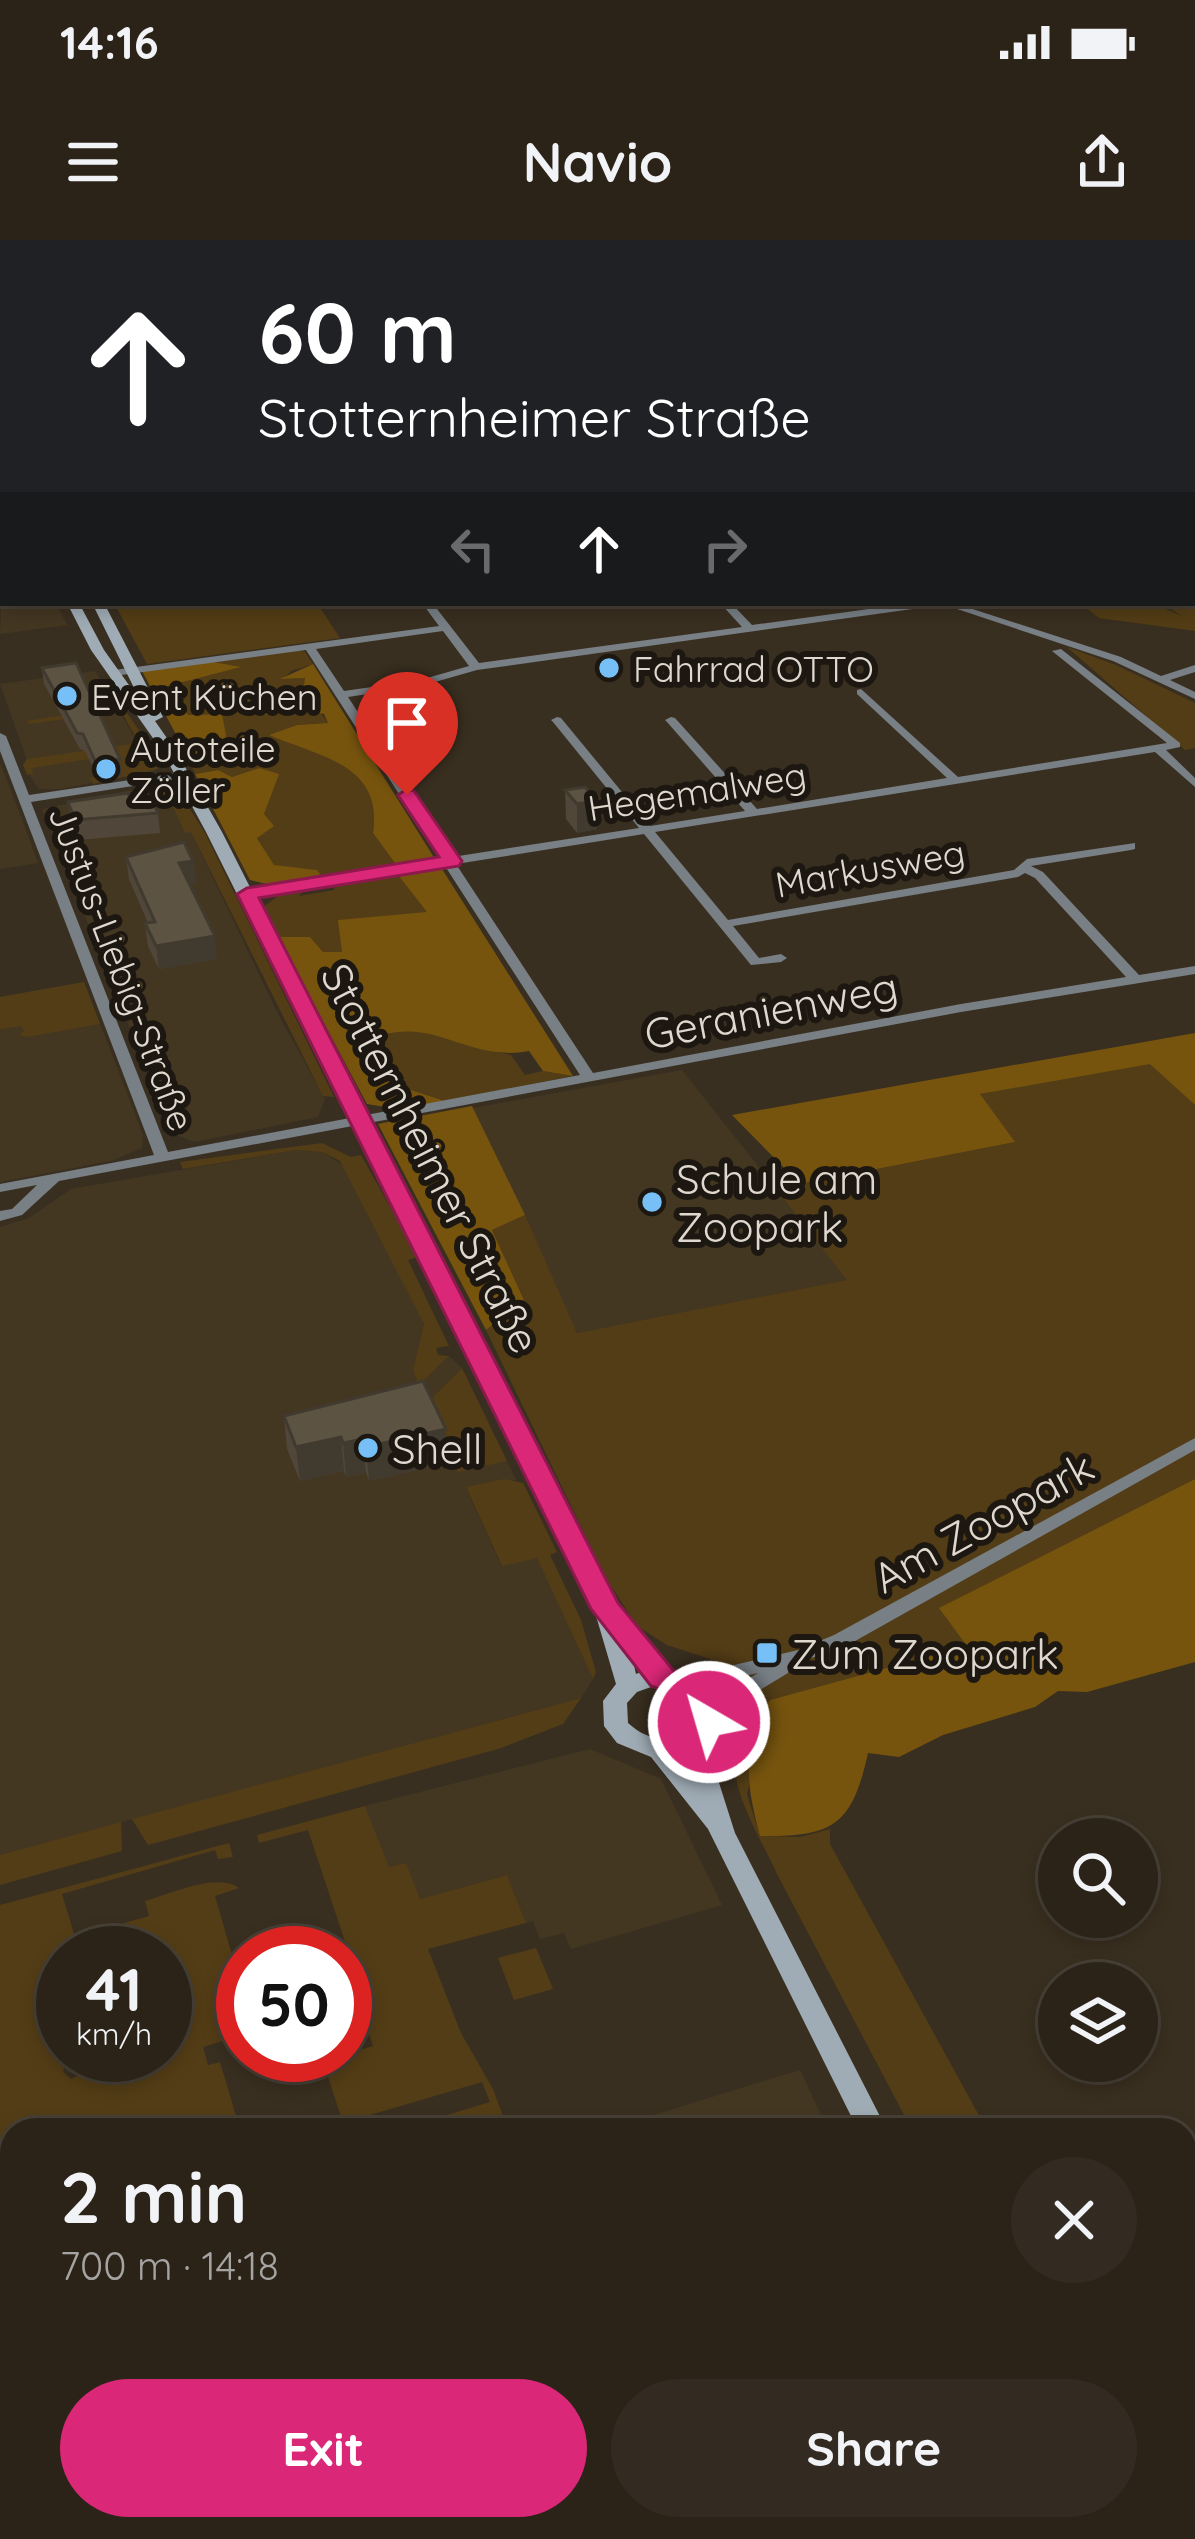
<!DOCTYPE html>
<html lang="en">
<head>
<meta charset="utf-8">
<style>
	body { margin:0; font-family:Quicksand,sans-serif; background:#332b21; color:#f1f3f6; height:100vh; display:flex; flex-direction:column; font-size:45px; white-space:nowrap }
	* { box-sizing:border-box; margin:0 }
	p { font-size:39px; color:#a6a4a2 }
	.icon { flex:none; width:66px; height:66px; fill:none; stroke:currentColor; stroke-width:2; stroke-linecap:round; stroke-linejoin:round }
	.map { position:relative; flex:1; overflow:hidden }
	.drawer { position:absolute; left:0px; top:1878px; width:1197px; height:423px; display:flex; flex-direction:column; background:#2b2318; border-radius:36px 36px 0 0; box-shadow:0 6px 18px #0003,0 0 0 3px #474037 }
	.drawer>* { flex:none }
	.top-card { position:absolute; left:0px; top:0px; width:1197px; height:366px; box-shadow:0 6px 18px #0003,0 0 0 3px #474037; background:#202124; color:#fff; overflow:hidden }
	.controls { position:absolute; left:1038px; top:1578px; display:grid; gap:24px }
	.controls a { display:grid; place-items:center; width:120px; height:120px; border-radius:50%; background:#2b2318; box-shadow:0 6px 18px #0003,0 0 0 3px #474037; font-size:60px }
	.speed { position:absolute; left:36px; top:1686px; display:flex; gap:24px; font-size:60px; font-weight:700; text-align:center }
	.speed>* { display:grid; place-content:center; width:156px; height:156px; border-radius:50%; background:#2b2318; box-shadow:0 6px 18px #0003,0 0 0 3px #474037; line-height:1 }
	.speed small { font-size:30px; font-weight:400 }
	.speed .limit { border:18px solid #d22; background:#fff; color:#111 }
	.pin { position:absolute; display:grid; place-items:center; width:102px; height:102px; color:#fff; margin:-123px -51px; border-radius:50% 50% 50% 0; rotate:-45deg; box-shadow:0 0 12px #0007 }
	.pin .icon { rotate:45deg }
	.me { position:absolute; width:132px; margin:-66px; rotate:322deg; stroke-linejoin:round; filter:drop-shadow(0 0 9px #0008) }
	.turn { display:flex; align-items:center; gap:42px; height:252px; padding:0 60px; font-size:54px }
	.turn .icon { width:156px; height:156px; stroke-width:2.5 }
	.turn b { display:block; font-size:84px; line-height:102px }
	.lanes { display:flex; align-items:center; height:114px; padding:0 60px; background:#0003; justify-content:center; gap:60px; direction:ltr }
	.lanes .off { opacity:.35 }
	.round { display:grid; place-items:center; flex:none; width:126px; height:126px; border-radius:63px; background:#332b21 }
	.head { display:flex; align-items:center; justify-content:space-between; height:204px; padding:0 60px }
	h1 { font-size:72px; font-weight:800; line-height:90px }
	.primary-button { display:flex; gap:24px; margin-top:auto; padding:24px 60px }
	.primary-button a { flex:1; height:138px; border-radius:72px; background:#db2777; color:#fff; font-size:48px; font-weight:800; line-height:138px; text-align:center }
	.primary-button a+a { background:#332b21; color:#f1f3f6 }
	.status { display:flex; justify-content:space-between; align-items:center; height:84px; padding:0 60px; background:#2b2318; direction:ltr }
	.status svg { height:33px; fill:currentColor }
	header { display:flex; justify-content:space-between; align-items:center; height:156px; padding:0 60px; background:#2b2318; font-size:54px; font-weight:800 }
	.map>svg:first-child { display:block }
	.built { fill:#443722 }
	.green { fill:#533d16; fill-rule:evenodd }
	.forest { fill:#76540e }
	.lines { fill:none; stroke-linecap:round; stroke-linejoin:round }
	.street { fill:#787f85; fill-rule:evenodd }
	.secondary { fill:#a0acb5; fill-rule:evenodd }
	.tram { stroke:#b9b2a7; stroke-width:3 }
	.rail-casing { stroke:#b9b2a7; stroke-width:4.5 }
	.rail { stroke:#1c1811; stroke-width:3; stroke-dasharray:9; stroke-linecap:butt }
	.wall { fill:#50473a }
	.shaded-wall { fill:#413a2f }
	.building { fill:#5d5343; stroke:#413a2f; stroke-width:3 }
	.route { fill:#db2777; stroke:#8e194d; stroke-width:3 }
	.poi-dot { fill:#76c0f7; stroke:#1c1811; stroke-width:4.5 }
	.labels { text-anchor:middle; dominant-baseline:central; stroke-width:12; stroke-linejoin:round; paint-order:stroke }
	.far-poi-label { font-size:36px; fill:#ded8ce; stroke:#1c1811; text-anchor:start }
	.far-street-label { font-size:36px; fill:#ded8ce; stroke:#1c1811 }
	.street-label { font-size:42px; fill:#ded8ce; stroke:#1c1811 }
	.poi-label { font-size:42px; fill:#ded8ce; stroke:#1c1811; text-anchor:start }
</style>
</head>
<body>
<div class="status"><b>14:16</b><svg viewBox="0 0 49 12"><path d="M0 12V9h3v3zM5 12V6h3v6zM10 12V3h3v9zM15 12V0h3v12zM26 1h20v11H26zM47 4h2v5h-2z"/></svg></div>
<header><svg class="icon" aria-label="menu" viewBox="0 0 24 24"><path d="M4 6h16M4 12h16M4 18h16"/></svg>Navio<svg class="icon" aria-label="share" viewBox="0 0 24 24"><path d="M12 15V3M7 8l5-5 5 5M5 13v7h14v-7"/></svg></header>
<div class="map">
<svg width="1195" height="2299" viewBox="0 0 1195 2299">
	<rect width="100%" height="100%" fill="#392f20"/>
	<path class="built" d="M329,0H1006L1011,3H324Z
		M3,316V363H56L67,385L0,394Z
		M95,431L155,531L60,549H39L23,525L27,520L0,444Z
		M0,523L22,579L38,623L0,629Z
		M123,552L171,561L185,592H191L278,774L325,859L318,877L194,902L172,893L42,569Z
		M84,742L143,895L142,908L111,921L0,942V757Z
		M682,830L848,1040L577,1093L473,868Z
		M296,910L322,912L346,927L424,1084L413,1130L420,1144L449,1116L462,1128L427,1163L458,1231L507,1221L516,1240L466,1248L501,1325L537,1317L593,1439L581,1458L0,1615V987L29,978L71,949Z
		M590,1509L661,1539L722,1665L571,1709L564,1693L540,1699L533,1681L526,1683L507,1635L420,1659L406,1624L389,1628L365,1566Z
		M800,1830L828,1890H605Z
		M389,2289H871L875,2299H393Z"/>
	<path class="green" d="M1195,335V391L1099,378L1080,363H1151L1182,376L1163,364L1194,363Z
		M114,363H317L340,398L147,424Z
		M1067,407L1116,425L1195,463V508L1185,510Z
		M297,410L305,412L313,424L291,431L283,439L305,438L304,450L328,483L297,485L271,495C322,517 383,526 373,593L397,626L323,638L316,630L274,626L257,597L264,574L259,528L232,537L217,530L195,534L187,515L228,506L221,474L188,475L171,444L237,428L213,422Z
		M103,439L141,493L158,529L93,544L90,537L122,536L89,519L32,528L33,534L27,535L23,525L27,519L139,503L121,471L29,484L27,481L114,467L95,442Z
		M159,548L181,555L205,593L334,857L323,856L191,592L185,593L171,562L141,561L137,552H123Z
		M398,635L428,672L398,678L339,680L342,712H323L310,697H278L262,668L282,653L305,649L299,656L334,650L335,645Z
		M84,742L100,784L27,797L19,795L24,791L21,786L0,789V757Z
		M401,789C439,793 473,807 511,815L525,835L543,831L573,836L445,861L368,836L354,808Z
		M1150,823L1195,865V1239L940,1368L968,1406L770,1460L747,1554L760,1596L801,1597L830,1589V1604L987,1890H912L777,1634C761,1598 728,1549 735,1508C738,1487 751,1475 749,1453L716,1421L667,1405L637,1386L606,1338L486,1090L524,1060L492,990L525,975L577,1093L847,1040L776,949L1014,902L979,854Z
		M322,903L351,917L361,915L418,1017L408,1020L449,1106L436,1108L438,1115L449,1116L419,1145L413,1130L424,1084L340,921L322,912L296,910L183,929L180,922Z
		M462,1128L507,1221L458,1232L427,1163Z
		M504,1239L523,1243L557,1312L550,1315L581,1380L596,1432L593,1439L537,1318L502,1326L466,1247Z
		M581,1458L563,1484L498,1509L148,1605L132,1579Z
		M365,1566L389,1627L406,1623L420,1659L507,1635L526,1683L428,1709L461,1793L493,1849L508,1890H398L490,1862L482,1842L343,1883L323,1821L373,1806L357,1759L363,1756L308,1590L259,1603L257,1595Z
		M121,1582L122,1611L0,1645V1615Z
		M229,1603L233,1617L218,1619L215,1610L62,1654L75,1697L149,1676L145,1661C171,1654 216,1632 239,1648L215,1656L243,1753V1795L203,1807L208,1825L220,1822L236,1876L185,1890H12V2056L0,2059V1665ZM63,1713H165V1815H118L71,1839L63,1832L69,1815H63Z
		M536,1708L553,1749L514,1760L498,1718Z"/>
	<path class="forest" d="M213,422L241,427L171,445L188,475L222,474L228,506L187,515L142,431Z
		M313,424L435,619L397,626L373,593C383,525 321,517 269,495L297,485L328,483L324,474L293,468L287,455L303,450L305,438L280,439Z
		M259,528L279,534L264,574L274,586L257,598L274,625L317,630L323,638L275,646L250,640L195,534L218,530L232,537Z
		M442,629L573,836L543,831L529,811C460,824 428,764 354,808L368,836L445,861L397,869L367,864L278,697H310L323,712H342L338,680L427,672L398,635Z
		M1195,793V865L1150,824L980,854L1015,902L800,944L732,875Z
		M472,866L525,975L492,990L524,1060L486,1090L378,884Z
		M1195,1239V1422L1087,1452L1058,1451L1035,1467L943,1495L899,1517L868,1513C852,1585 834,1597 760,1596C746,1544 741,1507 770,1460L967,1406L939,1368Z"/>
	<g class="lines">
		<path class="street" d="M312,0H321L317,3H308Z
			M0,10L3,11V15L0,14Z
			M0,160H3V166H0Z
			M1194,238H1195V244H1194Z
			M422,363H466L437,369L479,423L742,387L720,363H731L752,385L912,363H954L1121,417L1161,436L1195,425V432L1170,440L1195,452V459L1113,421L939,363L934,366L477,430L421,446L348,457L452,617L639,588L553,482L551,480L557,477L561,478L650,586L745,571L667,482L665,480L671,477L675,478L757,569L947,538L857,454V450L861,449L958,537L1167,503L1052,411L1061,409L1180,503V507L1166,510L1195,538V547L1155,512L655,592L728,680L1014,630L1027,619L1135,603V609L1131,610L1031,626L1043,632L1139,735L1195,726V734L961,772L59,941L22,975L0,981V971L12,969L37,945L0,952V944L154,915L0,511V493L6,496L29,555L184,532L190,535L184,538L31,562L168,912L580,835L445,626L247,658L241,654L247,650L441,619L306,410L114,436L109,433L114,430L439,386ZM443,391L469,426L420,440L344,451L316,409ZM644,594L751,725L781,722L787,718L781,714L759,718L733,686L1018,637L1025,633L1035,638L1126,737L961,764L593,833L456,624Z
			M1195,1198V1210L848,1405L789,1426L788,1433L717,1476H703L700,1471L703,1466L758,1433L686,1450L679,1448L677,1443L679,1438L798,1410L834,1395Z"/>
		<path class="secondary" d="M0,168H3V179H0Z
			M1194,169H1195V175H1194Z
			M0,205H3V217H0Z
			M0,308H3V316H0Z
			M67,363H79L104,410L141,462L92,363H104L163,477L155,481L176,511L222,592L618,1371L671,1432L695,1437L715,1454L721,1482L706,1502L735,1593L887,1890H858L708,1589L651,1517L617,1503L604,1486L603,1461L616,1444L594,1369L206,592L162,511L91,410ZM632,1417L643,1431L636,1434ZM651,1447L679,1451L694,1464L697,1481C676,1504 651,1504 628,1483L627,1463L637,1452ZM685,1514L691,1533L678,1516Z
			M1061,2289H1094L1098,2299H1065Z"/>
		<path class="tram" d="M0,129L3,134"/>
		<g class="rail-casing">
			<path id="rail" d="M157,3L163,0"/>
		</g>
		<use href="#rail" class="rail"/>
	</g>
	<path class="wall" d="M42,428L120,519L122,536L99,540L85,511L80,509L44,444Z
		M565,550L597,589L577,593L566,579Z
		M130,558L158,573L160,593L78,600L71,581L68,562Z
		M126,617L193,621L196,643L189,644L217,719L159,729L148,706L145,683H148L129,639Z
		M284,1176L447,1223L369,1241L366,1233L346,1237L344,1231L300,1241L287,1209Z"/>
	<path class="shaded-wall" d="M120,519L122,536L99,540L96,523Z
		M597,561V589L577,593V564Z
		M193,621L196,643L182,645L179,623Z
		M215,696L217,719L159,729L156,706Z
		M446,1189L447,1223L369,1241L366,1207Z
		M341,1197L344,1231L300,1241L296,1207Z
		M363,1199L366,1233L346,1237L343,1203Z"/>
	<path class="building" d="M76,423L120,519L96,523L83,494L77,493L42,428Z
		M585,547L597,561L577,564L565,550Z
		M128,553L130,558L150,555L158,573L75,580L68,562Z
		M184,602L193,621L179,623L215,696L156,706L145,683L155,682L126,617Z
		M423,1141L446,1189L366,1207L363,1199L343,1203L341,1197L296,1207L284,1176Z"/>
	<path class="route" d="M407,549L414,551L462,621L459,626L259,658L618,1363L673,1430L709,1442L726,1471L720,1490H697L687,1458L651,1446L591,1369L237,654L247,648L439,617L398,555Z"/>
	<g class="poi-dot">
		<circle cx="609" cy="428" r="12"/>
		<circle cx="67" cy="456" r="12"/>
		<circle cx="106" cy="529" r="12"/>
		<circle cx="652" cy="962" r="12"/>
		<circle cx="368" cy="1208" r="12"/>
		<rect x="755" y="1401" width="24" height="24" rx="6"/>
	</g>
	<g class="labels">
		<g class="far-poi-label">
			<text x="633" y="428">Fahrrad OTTO</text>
			<text x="91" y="456">Event Küchen</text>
			<text x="130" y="508">Autoteile<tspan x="130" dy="41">Zöller</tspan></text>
		</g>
		<g class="far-street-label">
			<text transform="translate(697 551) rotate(-9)">Hegemalweg</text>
			<text transform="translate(870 628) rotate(-10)">Markusweg</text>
			<text transform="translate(122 728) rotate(69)">Justus-Liebig-Straße</text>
		</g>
		<g class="street-label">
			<text transform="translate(771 770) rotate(-11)">Geranienweg</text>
			<text transform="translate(431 918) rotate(63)">Stotternheimer Straße</text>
			<text transform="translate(983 1282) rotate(-29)">Am Zoopark</text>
		</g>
		<g class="poi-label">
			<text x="676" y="938">Schule am<tspan x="676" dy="48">Zoopark</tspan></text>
			<text x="392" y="1208">Shell</text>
			<text x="791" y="1413">Zum Zoopark</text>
		</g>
	</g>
</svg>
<div class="controls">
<a><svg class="icon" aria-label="search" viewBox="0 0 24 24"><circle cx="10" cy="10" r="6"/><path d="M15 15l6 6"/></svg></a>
<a><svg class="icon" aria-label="layers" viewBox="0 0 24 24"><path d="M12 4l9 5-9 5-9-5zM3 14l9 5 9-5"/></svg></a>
</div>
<div class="speed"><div>41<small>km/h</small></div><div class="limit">50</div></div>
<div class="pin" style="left:407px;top:555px;background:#d93025"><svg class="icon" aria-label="arrive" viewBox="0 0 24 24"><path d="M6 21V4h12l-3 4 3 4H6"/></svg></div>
<svg class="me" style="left:709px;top:1482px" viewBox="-20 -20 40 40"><circle r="17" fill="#db2777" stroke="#fff" stroke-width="3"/><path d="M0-11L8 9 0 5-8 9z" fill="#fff"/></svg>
<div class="top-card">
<div class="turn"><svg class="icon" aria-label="ahead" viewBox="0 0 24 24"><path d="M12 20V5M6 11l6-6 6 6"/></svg><div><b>60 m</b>Stotternheimer Straße</div></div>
<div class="lanes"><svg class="icon off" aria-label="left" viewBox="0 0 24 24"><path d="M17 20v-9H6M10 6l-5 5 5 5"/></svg><svg class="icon" aria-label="ahead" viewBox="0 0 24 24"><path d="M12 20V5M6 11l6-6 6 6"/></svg><svg class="icon off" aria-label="right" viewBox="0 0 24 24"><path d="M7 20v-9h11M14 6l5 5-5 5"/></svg></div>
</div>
<section class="drawer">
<div class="head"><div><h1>2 min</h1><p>700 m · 14:18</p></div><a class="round"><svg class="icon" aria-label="close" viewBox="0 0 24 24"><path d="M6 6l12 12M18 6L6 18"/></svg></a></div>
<div class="primary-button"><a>Exit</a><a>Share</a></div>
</section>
</div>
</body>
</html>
